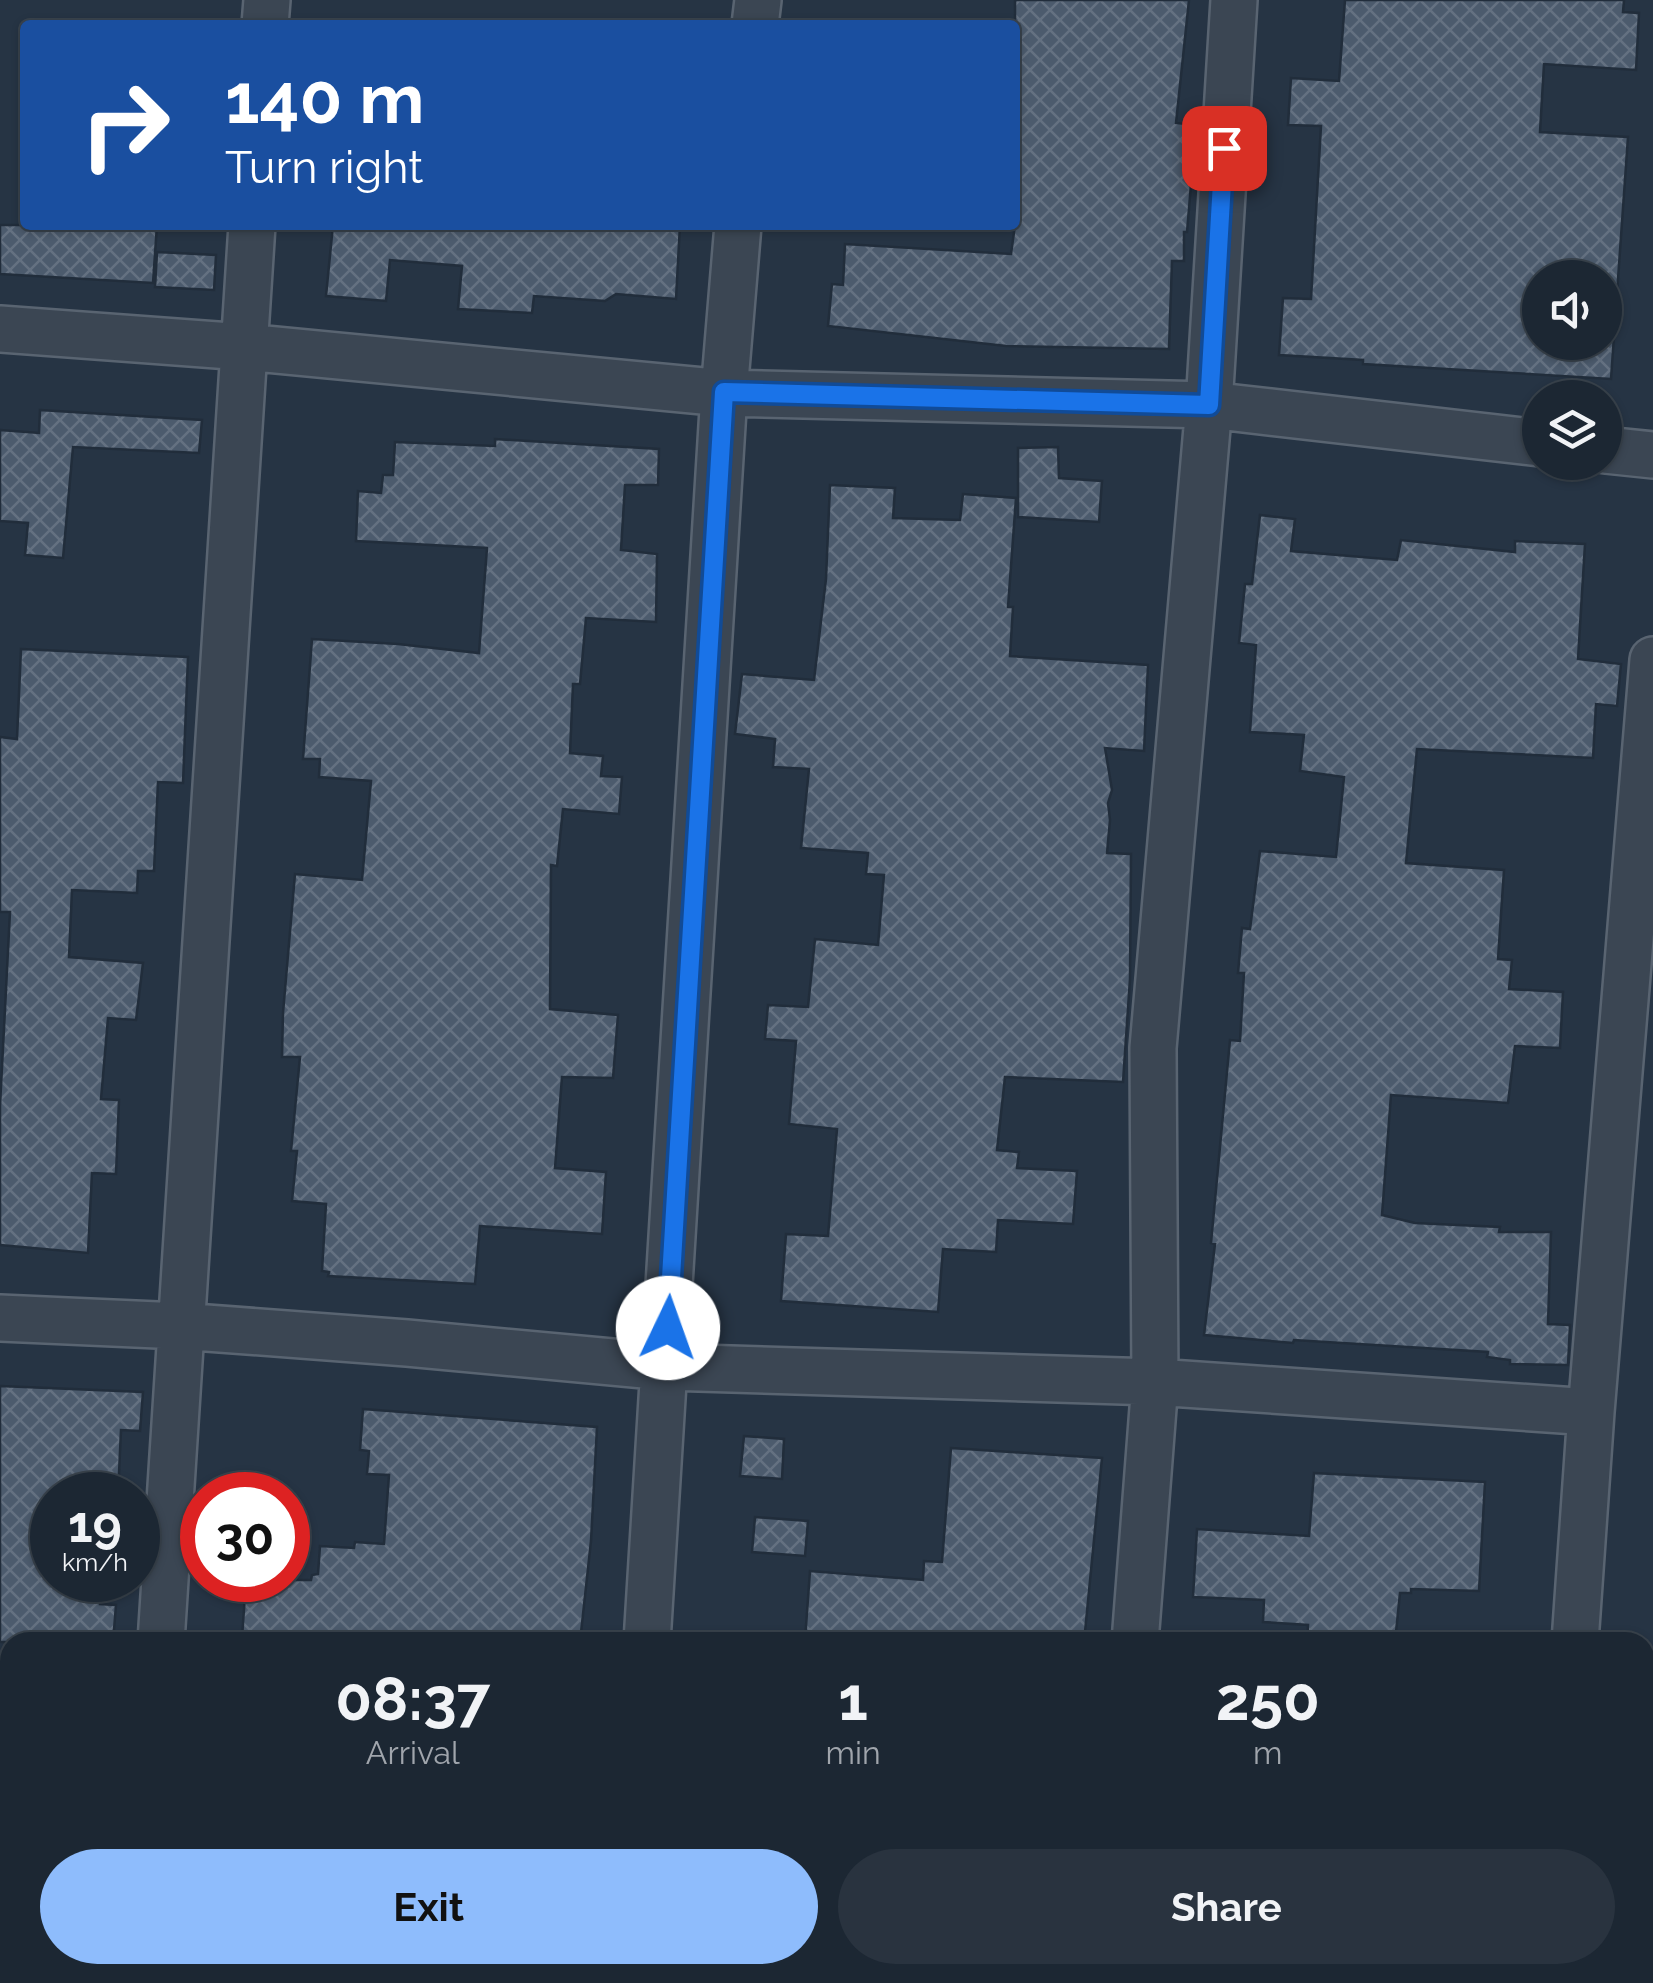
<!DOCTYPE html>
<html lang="en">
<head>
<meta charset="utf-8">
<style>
	body { margin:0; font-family:Raleway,sans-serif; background:#29333f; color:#f1f3f6; height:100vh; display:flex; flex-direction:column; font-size:38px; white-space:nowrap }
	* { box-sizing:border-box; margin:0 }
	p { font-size:32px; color:#a0a5ac }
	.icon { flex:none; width:55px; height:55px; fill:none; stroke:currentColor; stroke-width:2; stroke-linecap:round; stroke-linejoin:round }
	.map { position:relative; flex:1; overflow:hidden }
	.drawer { position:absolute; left:0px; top:1632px; width:1655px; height:352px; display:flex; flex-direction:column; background:#1c2733; border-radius:30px 30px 0 0; box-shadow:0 2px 8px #0004,0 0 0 2px #3a444e }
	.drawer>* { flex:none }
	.banner { position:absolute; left:20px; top:20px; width:1000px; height:210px; border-radius:10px; box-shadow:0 2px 8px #0004,0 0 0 2px #3a444e; background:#1a4fa0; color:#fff; overflow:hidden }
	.controls { position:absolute; left:1522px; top:260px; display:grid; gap:20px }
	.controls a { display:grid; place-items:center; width:100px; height:100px; border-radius:50%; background:#1c2733; box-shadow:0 2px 8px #0004,0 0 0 2px #3a444e; font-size:50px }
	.speed { position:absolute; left:30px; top:1472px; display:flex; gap:20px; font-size:50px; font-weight:700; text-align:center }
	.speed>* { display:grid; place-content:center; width:130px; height:130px; border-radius:50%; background:#1c2733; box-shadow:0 2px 8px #0004,0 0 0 2px #3a444e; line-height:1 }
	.speed small { font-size:25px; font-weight:400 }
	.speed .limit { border:15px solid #d22; background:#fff; color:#111 }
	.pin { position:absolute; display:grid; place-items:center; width:85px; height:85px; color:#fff; margin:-42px; border-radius:20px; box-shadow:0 5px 15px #0006 }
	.me { position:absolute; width:110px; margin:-55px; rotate:3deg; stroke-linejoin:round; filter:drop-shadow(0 0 8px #0008) }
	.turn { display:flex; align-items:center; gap:35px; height:210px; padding:0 40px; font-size:45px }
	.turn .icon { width:130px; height:130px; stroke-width:2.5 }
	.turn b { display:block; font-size:70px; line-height:85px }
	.eta { display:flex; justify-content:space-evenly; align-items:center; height:170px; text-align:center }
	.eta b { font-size:60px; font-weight:700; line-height:70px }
	.action { display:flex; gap:20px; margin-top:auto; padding:20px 40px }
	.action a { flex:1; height:115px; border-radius:60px; background:#8ebcfc; color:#111; font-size:40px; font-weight:700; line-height:115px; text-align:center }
	.action a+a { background:#29333f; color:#f1f3f6 }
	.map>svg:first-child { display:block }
	.building { fill:url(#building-cross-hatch); stroke:#212d3b; stroke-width:2.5; fill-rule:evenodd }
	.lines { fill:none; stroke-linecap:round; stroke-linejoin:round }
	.street-casing { stroke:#596471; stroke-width:50 }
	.street { stroke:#3b4653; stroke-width:45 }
	.route-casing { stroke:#114b97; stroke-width:25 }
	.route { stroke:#1a73e8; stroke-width:18 }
</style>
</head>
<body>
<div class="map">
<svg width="1653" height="1983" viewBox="0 0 1653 1983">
	<defs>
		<pattern id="building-cross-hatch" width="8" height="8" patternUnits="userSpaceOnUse" patternTransform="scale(2.5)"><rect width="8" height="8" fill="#4c5b6d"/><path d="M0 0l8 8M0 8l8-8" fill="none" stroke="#647181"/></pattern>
	</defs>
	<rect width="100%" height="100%" fill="#263444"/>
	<path class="building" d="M1015,0H1189L1176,123L1196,125L1187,232H1184V261H1172L1169,349L1006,346L828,326L832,284L843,285L845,244L1011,254L1015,225Z
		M1345,0H1624L1623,12L1639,13L1636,70L1544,64L1540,132L1628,137L1611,379L1363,364V360L1279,355L1283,298L1311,299L1321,126L1288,125L1291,78L1339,81ZM1540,278H1605V342H1540Z
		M0,225H157L153,283L0,274Z
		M333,225H680L676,299L616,294L605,301L534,296L532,313L458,309L462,266L390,260L386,301L326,296Z
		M157,252L216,255L214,290L155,287Z
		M40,410L202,420L199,453L73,447L63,558L25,555L28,523L0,521V430L39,433Z
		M495,439L659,449L658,485H625L621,550L657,554L656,622L586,618L580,684H573L570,753L603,756L601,776L622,777L619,814L563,809L557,866L551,865L550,1009L618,1015L613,1078L562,1077L555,1168L606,1172L602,1234L480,1226L475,1284L328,1276L329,1272L322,1271L326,1204L292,1201L297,1151H291L300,1057H282L283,1013L295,874L362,880L371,781L319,777L320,759H303L312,639L398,644L479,653L487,548L356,541L358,491L381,493L383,475H393L395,442L495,446Z
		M1058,447L1059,478L1102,481L1099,522L1018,517V448Z
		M830,485L895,488L893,518L960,520L963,494L1016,498L1008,607H1013L1010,656L1148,665L1144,751L1105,748L1112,790L1108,803L1110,820L1107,853L1131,854L1130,979L1123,1082L1005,1077L997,1150L1019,1152L1017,1168L1077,1171L1073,1224L998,1220L996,1252L943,1249L938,1312L781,1301L786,1234L828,1236L837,1129L789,1124L796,1041L765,1039L768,1005L808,1007L815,939L878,945L884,875L866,874L868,853L801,848L809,769L773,767L775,739L735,734L742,674L814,680L826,579Z
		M1260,515L1295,519L1291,551L1397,560L1401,540L1515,552V541L1585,544L1578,659L1621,664L1617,706L1596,704L1593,758L1417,749L1406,863L1504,870L1498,959L1512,960L1509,989L1563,992L1560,1048L1515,1046L1508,1103L1391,1095L1382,1215L1415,1223L1500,1227L1499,1232H1551L1548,1324L1570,1325L1568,1365L1510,1364V1360L1487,1357L1488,1352L1294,1340L1293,1343L1204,1335L1215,1244L1211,1243L1230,1040L1240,1041L1244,973H1238L1242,928L1250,929L1260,851L1336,857L1344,777L1300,771L1304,735L1250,732L1256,645L1239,643L1245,584H1252Z
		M21,649L188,657L183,783L158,782L154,871H138L137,893L72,890L69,957L143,963L136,1020L108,1018L101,1099L119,1100L116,1174L92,1173L88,1253L0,1245V1106L10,912H0V737L17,739Z
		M0,1386L143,1392L140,1431L121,1430L118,1495H52V1580H102L100,1604L116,1605L113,1642H0Z
		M363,1409L597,1427L591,1541L580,1642H275V1640L242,1638L246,1580H311L312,1575L318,1574L320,1546L354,1548L355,1542L384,1544L389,1475L367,1474L369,1451L360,1450Z
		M744,1436L784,1439L782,1479L740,1476Z
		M951,1448L1102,1458L1084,1642H838L805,1640L810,1571L923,1580L924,1561L942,1562Z
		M1314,1473L1485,1482L1479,1591L1411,1589V1593H1400L1395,1642H1307L1308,1625L1263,1622L1264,1600L1193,1597L1197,1529L1309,1536Z
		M755,1517L808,1521L805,1556L752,1552Z"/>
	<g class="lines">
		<g class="street-casing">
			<path id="street" d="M265,25L267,0
				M755,25L758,0
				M0,329L244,347L724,393L1209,405L1540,443
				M1605,450L1653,455
				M0,1318L180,1326L407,1343L666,1367L1155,1382L1591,1412L1575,1642
				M1591,1412L1653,660
				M161,1642L252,225
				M647,1642L724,393L738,225
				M1135,1642L1155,1382L1153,1048L1209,405L1234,0
				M141,1983L142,1975
				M624,1983L625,1975
				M1108,1983L1109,1975
				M1551,1983L1552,1975"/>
		</g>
		<use href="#street" class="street"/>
	</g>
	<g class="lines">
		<g class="route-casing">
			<path id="route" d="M668,1328L724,392L1209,405L1224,148"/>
		</g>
		<use href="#route" class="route"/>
	</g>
</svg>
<div class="controls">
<a><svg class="icon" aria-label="sound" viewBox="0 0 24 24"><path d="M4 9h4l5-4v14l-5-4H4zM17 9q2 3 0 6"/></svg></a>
<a><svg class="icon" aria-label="layers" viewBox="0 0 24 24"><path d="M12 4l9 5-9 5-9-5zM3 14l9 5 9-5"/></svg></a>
</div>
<div class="speed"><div>19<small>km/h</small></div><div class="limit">30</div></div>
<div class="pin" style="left:1224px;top:148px;background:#d93025"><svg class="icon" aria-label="arrive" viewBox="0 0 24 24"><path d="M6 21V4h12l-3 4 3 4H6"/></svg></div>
<svg class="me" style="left:668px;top:1328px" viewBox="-20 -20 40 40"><circle r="19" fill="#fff"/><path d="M0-13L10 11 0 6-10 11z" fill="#1a73e8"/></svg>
<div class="banner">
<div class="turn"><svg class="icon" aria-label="right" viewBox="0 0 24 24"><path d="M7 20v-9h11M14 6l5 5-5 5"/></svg><div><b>140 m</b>Turn right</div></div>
</div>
<section class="drawer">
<div class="eta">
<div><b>08:37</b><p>Arrival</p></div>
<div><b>1</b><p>min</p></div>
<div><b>250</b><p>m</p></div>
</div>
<div class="action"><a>Exit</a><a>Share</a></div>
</section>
</div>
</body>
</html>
